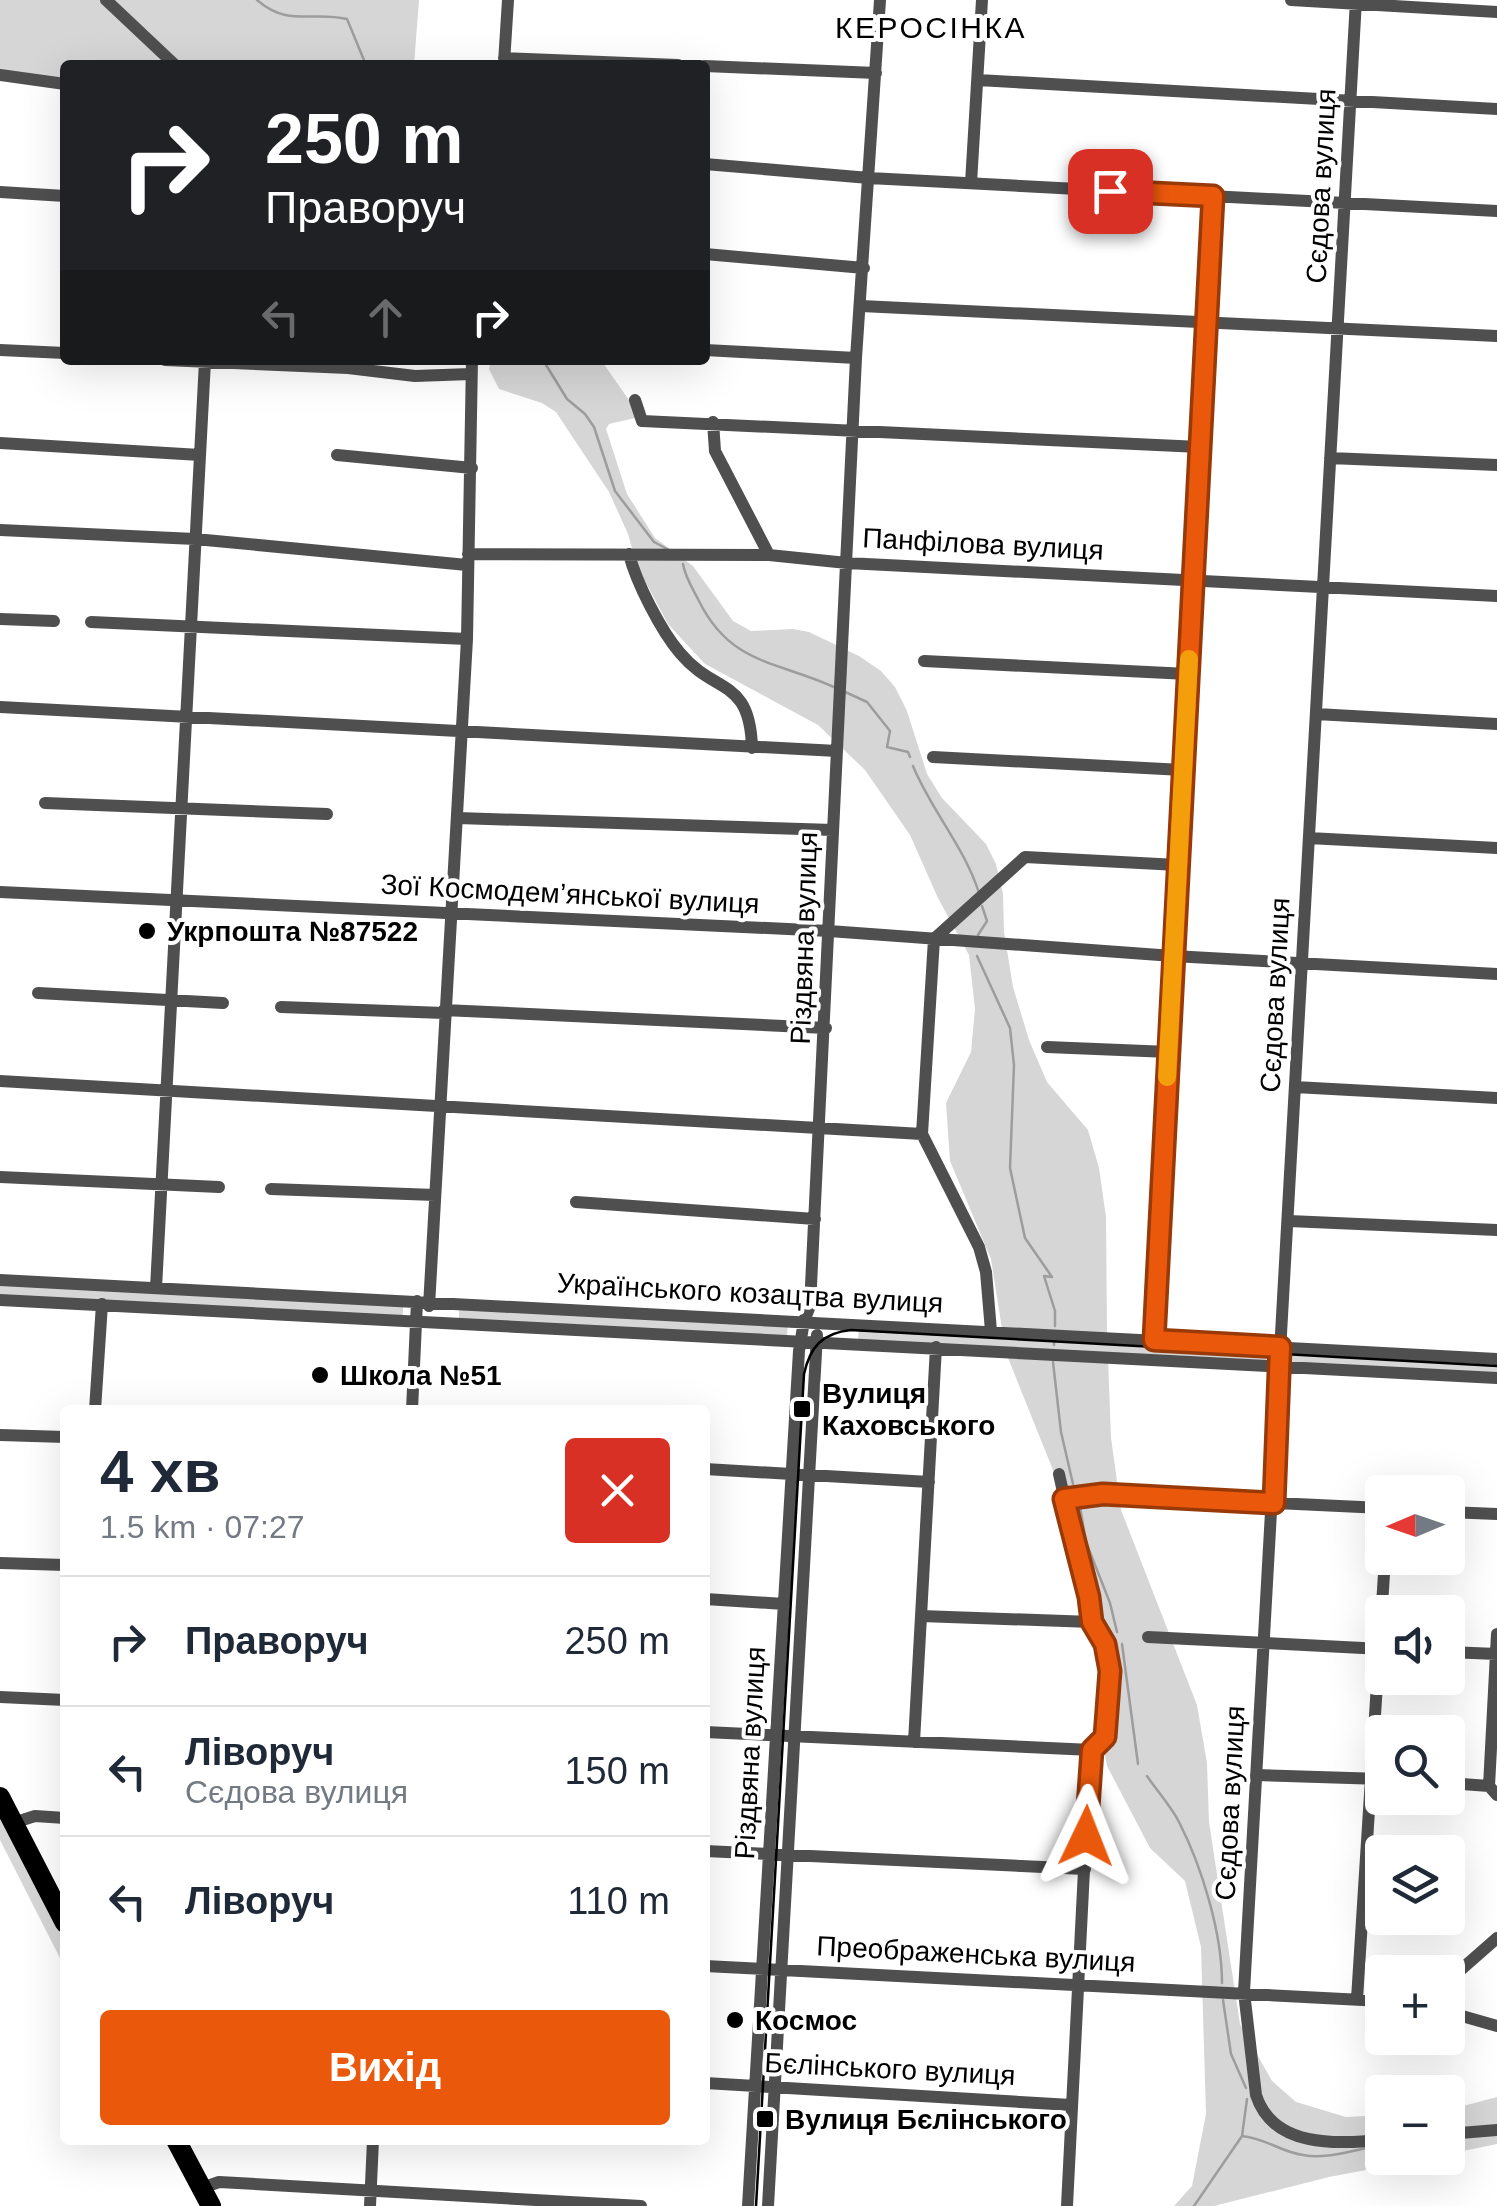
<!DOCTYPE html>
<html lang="uk">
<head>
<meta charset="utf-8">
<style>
	body { margin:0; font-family:Arial,sans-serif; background:#f6f6f7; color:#1f2937; height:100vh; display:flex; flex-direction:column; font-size:38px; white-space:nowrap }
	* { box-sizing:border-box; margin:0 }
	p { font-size:32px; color:#747a83 }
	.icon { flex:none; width:55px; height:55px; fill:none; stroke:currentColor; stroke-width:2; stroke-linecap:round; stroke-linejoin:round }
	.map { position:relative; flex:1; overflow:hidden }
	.sheet { position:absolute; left:60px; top:1405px; width:650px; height:740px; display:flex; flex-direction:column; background:#fff; border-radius:10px; box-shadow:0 10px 40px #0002 }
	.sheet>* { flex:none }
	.banner { position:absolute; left:60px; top:60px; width:650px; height:305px; border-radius:10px; box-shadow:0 10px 40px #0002; background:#202124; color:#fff; overflow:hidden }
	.needle { width:65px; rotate:268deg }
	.fabs { position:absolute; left:1365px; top:1475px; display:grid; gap:20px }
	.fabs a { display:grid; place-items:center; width:100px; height:100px; border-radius:10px; background:#fff; box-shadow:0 10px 40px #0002; font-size:50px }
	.pin { position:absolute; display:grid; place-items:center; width:85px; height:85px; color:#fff; margin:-42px; border-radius:20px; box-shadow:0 5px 15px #0006 }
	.me { position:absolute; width:110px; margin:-55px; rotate:2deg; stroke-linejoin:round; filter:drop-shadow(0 0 8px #0008) }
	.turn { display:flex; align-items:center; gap:35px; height:210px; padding:0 40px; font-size:45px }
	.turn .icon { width:130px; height:130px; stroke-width:2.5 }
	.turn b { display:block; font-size:70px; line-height:85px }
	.lanes { display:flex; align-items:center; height:95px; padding:0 40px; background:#0003; justify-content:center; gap:50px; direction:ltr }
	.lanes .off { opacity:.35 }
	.round { display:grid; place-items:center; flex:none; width:105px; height:105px; border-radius:10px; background:#f6f6f7 }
	.overview { display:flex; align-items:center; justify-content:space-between; height:170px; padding:0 40px }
	h1 { font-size:60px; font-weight:800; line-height:75px }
	.primary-button { display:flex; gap:20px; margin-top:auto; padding:20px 40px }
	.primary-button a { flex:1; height:115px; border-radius:10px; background:#ea580c; color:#fff; font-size:40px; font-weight:800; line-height:115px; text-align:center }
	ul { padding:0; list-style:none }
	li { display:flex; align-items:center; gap:30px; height:130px; padding:0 40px; border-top:2px solid #e0e1e3 }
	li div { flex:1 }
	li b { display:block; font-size:38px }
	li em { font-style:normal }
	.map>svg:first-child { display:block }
	.green { fill:#d6d6d6 }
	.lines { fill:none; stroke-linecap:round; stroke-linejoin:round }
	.stream { stroke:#9d9d9d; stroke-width:2.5 }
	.minor { stroke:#4f4f4f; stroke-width:12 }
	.highway { stroke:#000; stroke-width:20 }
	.tram { stroke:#000; stroke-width:2.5 }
	.route-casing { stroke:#983908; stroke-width:25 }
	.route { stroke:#ea580c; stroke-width:18 }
	.slow { stroke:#f59e0b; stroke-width:18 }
	.poi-dot { fill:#000; stroke:#fff; stroke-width:4 }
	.labels { text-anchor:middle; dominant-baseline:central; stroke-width:8; stroke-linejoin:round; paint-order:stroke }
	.street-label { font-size:28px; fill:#000; stroke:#fff }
	.poi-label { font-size:28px; font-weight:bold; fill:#000; stroke:#fff; text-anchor:start }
	.neighbourhood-label { font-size:30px; letter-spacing:2.5px; fill:#000; stroke:#fff }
</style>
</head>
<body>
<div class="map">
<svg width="1497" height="2206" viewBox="0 0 1497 2206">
	<rect width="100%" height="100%" fill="#fff"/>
	<path class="green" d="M0,0H419L414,65H65V80L0,72Z
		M491,360H601L636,410L635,418L609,424L606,429L627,494L655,538L693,566L733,621L751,631L793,629L809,632L859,656L881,671L895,687L907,711L927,774L942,798L986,844L996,864L1003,894L1004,932L1013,987L1029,1040L1047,1082L1088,1130L1099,1168L1106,1217L1107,1334L1002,1329L991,1259L950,1161L946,1103L971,1052L975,1009L969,955L938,898L910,835L865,770L818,725L705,664L668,624L637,566L628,534L609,492L556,412L542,403L499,389L489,369Z
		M0,1284L403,1303V1316L0,1295Z
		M459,1306L788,1323L787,1336L459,1319Z
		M859,1327L1278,1350L1277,1363L858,1340Z
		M1284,1350L1497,1361V1375L1283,1364Z
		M1006,1353L1108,1359L1111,1438L1121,1510L1197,1705L1207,1763L1209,1822L1240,2024L1272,2081L1296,2102L1346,2117L1382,2115V2158H1430L1329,2177L1214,2206H1174L1192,2186L1206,2114L1201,1947L1185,1881L1150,1848L1107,1766L1104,1750L1116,1719L1112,1657L1090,1584L1072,1506L1053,1470Z
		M0,1817L65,1943V1968L0,1840Z
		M1497,2097V2144L1448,2154V2110Z"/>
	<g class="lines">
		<path class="stream" d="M257,0C288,27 312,11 347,19L366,65
			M543,360L567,399L585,414L594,427L615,491L654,542L669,550
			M683,564C685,577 693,589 699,601C731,666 779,661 836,688
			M843,691L867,702L890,731L887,747L908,752L910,757
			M913,766C931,810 965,848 979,893
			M978,935L987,921L982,906
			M977,956L1010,1028L1014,1065L1010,1168L1025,1238L1052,1277L1044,1276L1055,1311V1326
			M1054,1345V1343
			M1053,1362L1061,1432L1073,1484
			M1079,1501L1086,1542L1110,1603L1117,1632
			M1122,1644L1138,1764
			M1147,1776C1157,1791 1171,1806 1179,1822C1202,1867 1222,1933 1222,1983
			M1223,2000L1231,2054L1246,2088
			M1242,2136C1265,2138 1281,2152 1303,2155C1329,2160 1356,2148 1382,2146
			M1194,2206L1242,2136L1247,2099"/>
		<path class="minor" d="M106,0L175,65
			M1291,0L1497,12
			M1356,0L1244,1992L1256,2095C1273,2148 1336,2144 1382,2140
			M504,58L678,65
			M504,63L508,0
			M705,66L876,73
			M0,75L65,84
			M978,80L1497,109
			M705,164L869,178L1497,211
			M971,183L982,0
			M0,192L65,196
			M705,254L864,268
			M861,306L1497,336
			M0,350L65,353
			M705,350L856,358
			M165,360L348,368L415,376L471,374
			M635,400L642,421L1200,447
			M713,422L715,451L769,555
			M0,443L200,455
			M337,455L472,468
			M1330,458L1497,465
			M0,530L195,539L467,565
			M468,554L769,555L847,563L1497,596
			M629,554C636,582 661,631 680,653C715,695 750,677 752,748
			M0,619L54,621
			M91,622L467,639
			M924,661L1188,674
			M0,707L837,751
			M1316,714L1497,724
			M933,757L1183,770
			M45,803L327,814
			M458,818L833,830
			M1309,838L1497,848
			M0,892L829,931L1173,956L1497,974
			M934,939L922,1134L979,1247L986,1272L991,1331
			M934,939L1025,857L1178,865
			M38,993L223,1003
			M281,1007L444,1013
			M444,1010L826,1028
			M1047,1047L1169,1052
			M0,1081L922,1134
			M1295,1087L1497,1098
			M0,1177L219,1187
			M271,1189L435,1195
			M576,1202L815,1219
			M1289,1221L1497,1230
			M0,1280L1497,1359
			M156,1288L205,361
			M0,1300L1497,1378
			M429,1306L467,639L472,360
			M1154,1340L1213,196
			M95,1410L102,1304
			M412,1410L417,1301
			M0,1435L65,1437
			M705,1469L929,1482
			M1059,1474L1092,1622L1105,1644L1110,1671L1105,1737L1092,1750L1089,1771L1067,2206
			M1064,1499L1103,1495L1382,1508
			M1448,1512L1497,1514
			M0,1563L65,1565
			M705,1599L784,1604
			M921,1616L1092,1622
			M1497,1634L1489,1786L1497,1795
			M1148,1637L1382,1649
			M1448,1652L1497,1654
			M0,1697L65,1700
			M705,1732L1092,1750
			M914,1742L936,1347
			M1256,1775L1382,1779
			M1448,1783L1489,1786
			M13,1823L35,1816L65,1818
			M705,1851L1085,1869
			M705,1966L1382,2001
			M1448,1981L1497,1938
			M1357,1999L1385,1558
			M1448,2012L1497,2026
			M705,2083L1071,2105
			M1448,2134L1497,2130
			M202,2188L219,2182L641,2206
			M370,2206L373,2140
			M748,2206L799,1351L804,1321L810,1306L856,358L880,0
			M768,2206L817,1335"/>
		<path class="highway" d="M0,1797L65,1923
			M176,2140L211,2206"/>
		<path class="tram" d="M756,2206L804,1374C810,1347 822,1333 851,1330L1497,1366"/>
	</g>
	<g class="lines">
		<g class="route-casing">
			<path id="route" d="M1086,1836L1092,1750L1105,1737L1110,1671L1105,1644L1092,1622L1089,1597L1064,1499L1103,1494L1274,1503L1280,1347L1154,1340L1213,196L1110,191"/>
		</g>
		<use href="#route" class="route"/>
		<path class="slow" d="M1167,1077L1189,659"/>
	</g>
	<g class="poi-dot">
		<circle cx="147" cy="931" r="10"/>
		<circle cx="320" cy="1375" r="10"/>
		<rect x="792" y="1399" width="20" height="20" rx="5"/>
		<circle cx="735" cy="2020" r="10"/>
		<rect x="755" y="2109" width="20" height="20" rx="5"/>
	</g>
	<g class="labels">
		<g class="street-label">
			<text transform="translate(1321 186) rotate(-87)">Сєдова вулиця</text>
			<text transform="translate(983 544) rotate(3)">Панфілова вулиця</text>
			<text transform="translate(570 894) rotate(3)">Зої Космодем’янської вулиця</text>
			<text transform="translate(804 938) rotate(-88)">Різдвяна вулиця</text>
			<text transform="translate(1275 995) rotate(-87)">Сєдова вулиця</text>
			<text transform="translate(750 1293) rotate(3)">Українського козацтва вулиця</text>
			<text transform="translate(750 1753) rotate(-87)">Різдвяна вулиця</text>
			<text transform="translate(1230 1803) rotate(-87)">Сєдова вулиця</text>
			<text transform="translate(976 1954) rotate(3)">Преображенська вулиця</text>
			<text transform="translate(890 2069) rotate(3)">Бєлінського вулиця</text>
		</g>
		<g class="poi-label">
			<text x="167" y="931">Укрпошта №87522</text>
			<text x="340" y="1375">Школа №51</text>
			<text x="822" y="1393">Вулиця<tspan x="822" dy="32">Каховського</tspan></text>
			<text x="755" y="2020">Космос</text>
			<text x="785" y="2119">Вулиця Бєлінського</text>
		</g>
		<g class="neighbourhood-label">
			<text x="931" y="27">КЕРОСІНКА</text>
		</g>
	</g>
</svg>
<div class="fabs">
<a><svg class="needle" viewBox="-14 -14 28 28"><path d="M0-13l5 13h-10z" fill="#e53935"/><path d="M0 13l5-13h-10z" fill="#747a83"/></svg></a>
<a><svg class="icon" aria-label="sound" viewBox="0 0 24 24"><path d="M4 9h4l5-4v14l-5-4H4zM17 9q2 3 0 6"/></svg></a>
<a><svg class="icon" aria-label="search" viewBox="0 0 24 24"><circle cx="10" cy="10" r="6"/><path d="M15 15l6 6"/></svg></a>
<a><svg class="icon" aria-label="layers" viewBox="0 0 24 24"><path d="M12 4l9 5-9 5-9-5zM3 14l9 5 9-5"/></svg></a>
<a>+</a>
<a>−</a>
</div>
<div class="pin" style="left:1110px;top:191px;background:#d93025"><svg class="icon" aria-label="arrive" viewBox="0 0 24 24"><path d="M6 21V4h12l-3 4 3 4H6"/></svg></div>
<svg class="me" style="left:1086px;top:1836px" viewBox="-20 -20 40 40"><path d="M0-17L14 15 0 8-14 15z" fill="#ea580c" stroke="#fff" stroke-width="4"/></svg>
<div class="banner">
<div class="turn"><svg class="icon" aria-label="right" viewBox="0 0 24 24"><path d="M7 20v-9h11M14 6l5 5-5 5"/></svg><div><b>250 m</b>Праворуч</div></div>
<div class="lanes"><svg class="icon off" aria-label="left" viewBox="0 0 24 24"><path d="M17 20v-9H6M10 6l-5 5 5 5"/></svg><svg class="icon off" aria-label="ahead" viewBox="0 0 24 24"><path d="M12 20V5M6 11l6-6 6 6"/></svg><svg class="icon" aria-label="right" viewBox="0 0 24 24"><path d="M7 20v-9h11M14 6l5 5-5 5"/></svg></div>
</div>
<section class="sheet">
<div class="overview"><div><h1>4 хв</h1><p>1.5 km · 07:27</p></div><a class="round" style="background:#d93025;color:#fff"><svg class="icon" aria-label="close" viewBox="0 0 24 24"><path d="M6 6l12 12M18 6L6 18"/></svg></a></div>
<ul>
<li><svg class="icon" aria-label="right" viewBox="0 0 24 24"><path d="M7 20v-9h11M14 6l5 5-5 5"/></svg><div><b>Праворуч</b></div><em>250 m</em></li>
<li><svg class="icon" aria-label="left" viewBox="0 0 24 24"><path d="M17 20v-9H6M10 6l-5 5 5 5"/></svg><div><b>Ліворуч</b><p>Сєдова вулиця</p></div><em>150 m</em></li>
<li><svg class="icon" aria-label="left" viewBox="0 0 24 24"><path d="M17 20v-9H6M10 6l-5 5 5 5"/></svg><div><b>Ліворуч</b></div><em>110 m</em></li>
</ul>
<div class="primary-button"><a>Вихід</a></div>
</section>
</div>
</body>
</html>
